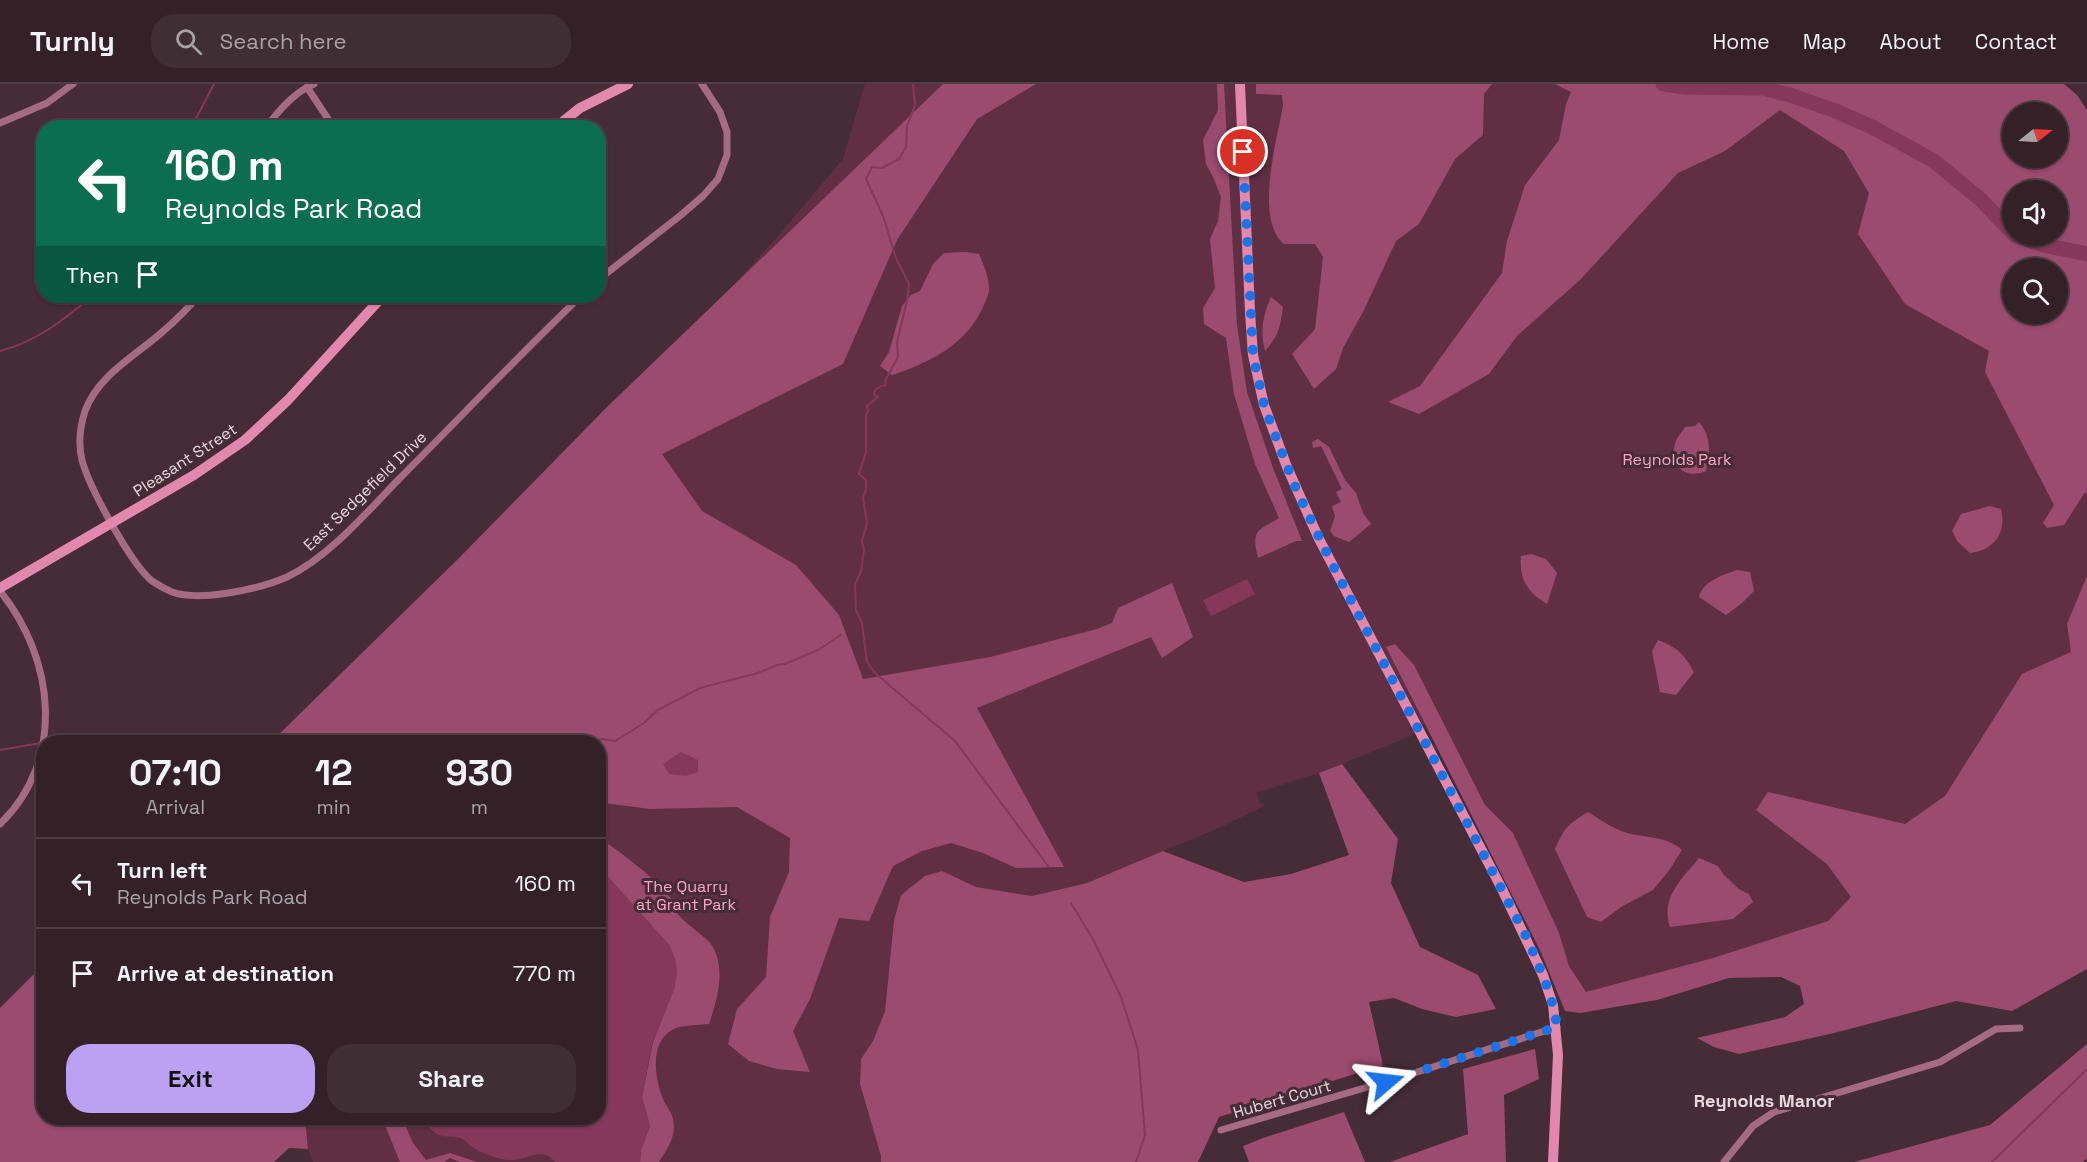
<!DOCTYPE html>
<html lang="en">
<head>
<meta charset="utf-8">
<style>
	body { margin:0; font-family:"Space Grotesk",sans-serif; background:#3f2e34; color:#f1f3f6; height:100vh; display:flex; flex-direction:column; font-size:22px; white-space:nowrap }
	* { box-sizing:border-box; margin:0 }
	p { font-size:20px; color:#a9a3a8 }
	.icon { flex:none; width:33px; height:33px; fill:none; stroke:currentColor; stroke-width:2; stroke-linecap:round; stroke-linejoin:round }
	.map { position:relative; flex:1; overflow:hidden }
	.side { position:absolute; left:36px; top:651px; width:570px; height:390px; display:flex; flex-direction:column; background:#342128; border-radius:24px; box-shadow:0 2px 4px #0004,0 0 0 2px #4e3e45 }
	.side>* { flex:none }
	.guide { position:absolute; left:36px; top:36px; width:570px; height:183px; border-radius:24px; box-shadow:0 2px 4px #0004,0 0 0 2px #4e3e45; background:#0b6e4f; color:#fff; overflow:hidden }
	.needle { width:39px; rotate:72deg }
	.tools { position:absolute; left:2002px; top:18px; display:grid; gap:12px }
	.tools a { display:grid; place-items:center; width:66px; height:66px; border-radius:50%; background:#342128; box-shadow:0 2px 4px #0004,0 0 0 2px #4e3e45; font-size:30px }
	.pin { position:absolute; display:grid; place-items:center; width:51px; height:51px; color:#fff; margin:-26px; border:3px solid #fff; border-radius:50%; box-shadow:0 2px 6px #0007 }
	.me { position:absolute; width:66px; margin:-33px; rotate:73deg; stroke-linejoin:round; filter:drop-shadow(0 0 4px #0008) }
	.turn { display:flex; align-items:center; gap:21px; height:126px; padding:0 30px; font-size:27px }
	.turn .icon { width:78px; height:78px; stroke-width:2.5 }
	.turn b { display:block; font-size:42px; line-height:51px }
	.then { display:flex; align-items:center; height:57px; padding:0 30px; background:#0003; gap:12px; font-size:22px }
	.eta { display:flex; justify-content:space-evenly; align-items:center; height:102px; text-align:center }
	.eta b { font-size:36px; font-weight:700; line-height:42px }
	.action { display:flex; gap:12px; margin-top:auto; padding:12px 30px }
	.action a { flex:1; height:69px; border-radius:24px; background:#bca0f2; color:#111; font-size:24px; font-weight:700; line-height:69px; text-align:center }
	.action a+a { background:#3f2e34; color:#f1f3f6 }
	ul { padding:0; list-style:none }
	li { display:flex; align-items:center; gap:18px; height:90px; padding:0 30px; border-top:2px solid #4e3e45 }
	li div { flex:1 }
	li b { display:block; font-size:22px }
	li em { font-style:normal }
	header { display:flex; align-items:center; gap:36px; box-sizing:border-box; height:84px; padding:0 30px; background:#342128; border-bottom:2px solid #4e3e45 }
	header strong { font-size:28px }
	nav { display:flex; gap:33px; margin-inline-start:auto; font-size:21px }
	.search { width:420px; height:54px; background:#3f2e34; display:flex; align-items:center; gap:15px; box-sizing:border-box; padding:0 21px; border-radius:24px; color:#a9a3a8; font-size:22px }
	.map>svg:first-child { display:block }
	.green { fill:#612f44; fill-rule:evenodd }
	.forest { fill:#9b4b6e; fill-rule:evenodd }
	.water { fill:#86385a }
	.lines { fill:none; stroke-linecap:round; stroke-linejoin:round }
	.stream { stroke:#86385a; stroke-width:2 }
	.river { stroke:#86385a; stroke-width:15 }
	.street { stroke:#a46b81; stroke-width:7 }
	.secondary { stroke:#e388ad; stroke-width:10 }
	.route { stroke:#1a73e8; stroke-width:10; stroke-dasharray:0 18 }
	.labels { text-anchor:middle; dominant-baseline:central; stroke-width:6; stroke-linejoin:round; paint-order:stroke }
	.park-label { font-size:16px; fill:#ffa4c8; stroke:#452c36 }
	.street-label { font-size:16px; fill:#e9d8de; stroke:#452c36 }
	.neighbourhood-label { font-size:18px; font-weight:bold; fill:#e9d8de; stroke:#452c36 }
</style>
</head>
<body>
<header>
<strong>Turnly</strong>
<div class="search"><svg class="icon" aria-label="search" viewBox="0 0 24 24"><circle cx="10" cy="10" r="6"/><path d="M15 15l6 6"/></svg>Search here</div>
<nav><a>Home</a><a>Map</a><a>About</a><a>Contact</a></nav>
</header>
<div class="map">
<svg width="2087" height="1078" viewBox="0 0 2087 1078">
	<rect width="100%" height="100%" fill="#452c36"/>
	<path class="green" d="M865,0H1624L1843,23L2013,152L2087,188V701L1828,837L1611,907L1565,927C1525,828 1474,735 1424,640L1411,652L1319,689L1256,709L1260,718L1265,720L1262,723L1221,743L1087,799L1032,812L975,803L941,787L901,810L894,836L885,927L873,957L861,975L860,1000L881,1072V1078H313L308,1065L305,1034H598V658L684,256L779,151L843,75ZM2013,184H2058V230H2013Z"/>
	<path class="forest" d="M943,0H1036L977,35L897,156L843,280L662,370L702,427L796,481L839,531L863,595L990,573L1097,545L1112,539L1118,524L1172,499L1193,553L1162,574L1151,553L977,624L1064,783L1016,784L983,769L951,759L922,767L893,782L869,837L839,834L810,915L793,947L810,988L777,985L749,977L728,960L737,925L766,893L770,833L789,788L790,754L737,723L650,725L604,719L599,716L598,658H271L458,475L607,323Z
		M1217,0H1224L1237,241L1247,308L1273,384L1302,457H1296L1258,474C1251,445 1257,448 1279,434L1255,380L1234,310L1226,254L1204,240L1203,224L1215,204L1210,155L1218,137L1221,113L1213,93L1206,80L1203,56L1218,26Z
		M1256,0H1492L1484,10L1483,51L1455,75L1419,140L1396,157L1364,226L1343,264L1336,285L1314,305L1292,270L1315,245L1323,173L1315,160H1284C1254,135 1277,56 1283,22L1282,11L1256,10Z
		M1555,0H2064L2077,11L2087,26V410L2085,408L2064,441L2047,444L2043,439L2054,421L1985,288L1989,267L1905,220L1858,150L1869,109L1844,67L1780,26L1725,67L1678,89L1581,195L1517,252L1489,290L1419,330L1388,318L1420,302L1502,189L1507,157L1525,101L1559,56L1566,20L1571,8ZM2013,28H2058V74H2013ZM2013,106H2058V152H2013ZM2013,184H2058V230H2013Z
		M966,168L979,170C984,182 989,192 989,205C989,212 985,217 983,223C967,260 929,279 892,291L880,282L889,268L902,222L911,211L920,207L933,180L944,169Z
		M1271,213L1283,223C1280,244 1279,251 1265,267C1260,247 1263,231 1271,213Z
		M1699,338C1712,353 1710,369 1706,387C1686,396 1669,382 1675,360C1676,354 1682,348 1685,343L1695,342Z
		M1318,355L1329,363L1345,396L1356,409L1363,429L1371,440L1349,458L1334,452L1330,447L1335,432L1332,422L1341,418L1336,408L1342,405L1321,362L1313,364L1312,358Z
		M1990,422L2001,425C2007,449 1994,466 1970,469L1958,458L1952,447L1961,430Z
		M1531,470L1546,475L1557,489L1547,520C1527,508 1519,495 1521,472Z
		M1737,486L1750,488L1754,507L1742,519L1726,531L1699,513C1703,497 1723,491 1737,486Z
		M2087,492V885L2012,927L1956,917L1834,949L1739,970L1714,963L1697,954L1785,933L1804,920L1800,902L1781,893L1729,894L1657,916L1580,929L1565,927L1540,866L1386,563L1395,560L1414,581L1485,721L1513,749L1559,849L1569,882L1586,908L1713,874L1828,837L1851,813L1827,780L1756,726L1768,708L1905,740L1945,712L2022,590L2071,568L2067,540Z
		M1658,556C1677,563 1684,570 1694,588L1676,611L1660,608L1652,567Z
		M1342,680L1398,755L1391,799L1420,863L1478,891L1496,925L1456,933L1422,925L1394,914L1369,918L1383,981L1219,1033L1198,1078H881V1072L860,1000L861,975L873,957L885,927L894,836L901,811L925,792L942,787L976,803L1032,812L1087,799L1163,767L1244,798L1291,790L1349,771L1319,689Z
		M1588,728C1600,735 1613,745 1627,749C1646,754 1667,752 1682,766L1670,785L1653,806L1621,823L1601,838L1587,833L1555,765C1565,743 1567,741 1588,728Z
		M599,753C622,770 655,793 672,816C674,820 675,825 677,829C686,841 703,850 711,860C727,884 717,916 709,940C698,941 681,941 672,946C649,959 655,995 663,1015C665,1021 672,1028 673,1035C677,1052 667,1065 659,1078H640L641,1066L650,1042L642,1013L653,958L675,902L670,862L599,783Z
		M1699,774L1718,782L1724,791L1739,805L1749,810L1753,818L1733,835L1670,843C1660,814 1682,795 1699,774Z
		M43,881L44,1034H305L308,1065L289,1064L274,1078H0V924Z
		M2087,960V1074L2083,1078H1854L1990,1041Z
		M1535,965L1539,995L1504,1011L1506,1078H1390L1468,1050L1463,985Z
		M1344,1028L1365,1078H1249L1243,1062L1263,1054Z
		M382,1034H402L413,1059L426,1076L450,1069L477,1078H460L450,1074L444,1078H400Z"/>
	<path class="water" d="M1247,495L1255,510L1211,532L1203,516Z
		M681,668L698,676V688L686,692L669,690L663,680Z
		M599,783L670,862L676,877L677,888L675,902L652,960L642,1013L650,1042L641,1066L640,1078H555C542,1061 528,1076 512,1076C501,1077 482,1069 472,1063C469,1061 465,1056 461,1054C453,1051 443,1055 434,1048C430,1045 426,1038 423,1034H598Z"/>
	<g class="lines">
		<path class="stream" d="M913,0L915,21L907,42L906,63L899,75L882,84L872,83L866,95L883,132L896,174L909,200L907,217L897,258L898,273L885,297L886,301C880,303 875,303 874,310L878,313L867,322L868,327L866,331V368L859,390L866,396V406L863,414L867,439L862,457L864,465L861,487L855,501L856,526L862,539L867,578L875,589L955,657L1048,782
			M191,44L214,0
			M0,267C36,258 65,235 92,212
			M44,658L116,657L155,654L193,656L231,651L273,658
			M382,658C410,650 436,646 464,658
			M584,658L602,655L615,657L644,639L658,626L700,604L758,589L777,581L785,580L818,566L841,551
			M0,666L41,659
			M1071,819L1094,857L1121,913L1138,966L1145,1051L1136,1078
			M1992,1078L2087,985"/>
		<path class="river" d="M1663,0L1685,3L1763,4L1790,11L1836,27L1872,43L1934,77L1980,115L2013,149
			M2016,152L2043,161L2087,170"/>
		<path class="street" d="M307,3L334,44
			M0,39L47,19L73,0
			M266,44C278,27 295,8 314,0
			M598,196L681,131L703,112L718,95L727,71V48L720,28L702,0
			M198,212C187,226 174,238 160,250C133,273 98,292 85,327C80,343 78,360 82,376C89,403 131,480 152,497C158,501 165,505 172,508C200,518 260,505 287,493C329,473 367,428 399,395C460,334 519,271 581,212
			M0,507C55,575 66,676 0,740
			M1221,1046L1402,993L1557,943
			M1724,1078L1753,1042L1774,1028L1940,978L1996,945L2020,944"/>
		<path class="secondary" d="M1240,0L1250,228L1253,271L1264,321L1287,383L1319,455L1502,805L1543,891L1553,921L1558,971L1553,1078
			M555,44L580,24L628,0
			M0,504L194,391L245,356L288,316L383,212"/>
	</g>
	<g class="lines">
		<path class="route" d="M1243,68L1253,271L1264,321L1275,351L1296,405L1330,476L1528,856C1540,885 1553,912 1557,943L1386,998"/>
	</g>
	<g class="labels">
		<g class="park-label">
			<text x="1677" y="375">Reynolds Park</text>
			<text x="686" y="802">The Quarry<tspan x="686" dy="18">at Grant Park</tspan></text>
		</g>
		<g class="street-label">
			<text transform="translate(185 376) rotate(-33)">Pleasant Street</text>
			<text transform="translate(365 407) rotate(-44)">East Sedgefield Drive</text>
			<text transform="translate(1282 1015) rotate(-16)">Hubert Court</text>
		</g>
		<g class="neighbourhood-label">
			<text x="1764" y="1016">Reynolds Manor</text>
		</g>
	</g>
</svg>
<div class="tools">
<a><svg class="needle" viewBox="-14 -14 28 28"><path d="M0-13l5 13h-10z" fill="#e53935"/><path d="M0 13l5-13h-10z" fill="#a9a3a8"/></svg></a>
<a><svg class="icon" aria-label="sound" viewBox="0 0 24 24"><path d="M4 9h4l5-4v14l-5-4H4zM17 9q2 3 0 6"/></svg></a>
<a><svg class="icon" aria-label="search" viewBox="0 0 24 24"><circle cx="10" cy="10" r="6"/><path d="M15 15l6 6"/></svg></a>
</div>
<div class="pin" style="left:1243px;top:68px;background:#d93025"><svg class="icon" aria-label="arrive" viewBox="0 0 24 24"><path d="M6 21V4h12l-3 4 3 4H6"/></svg></div>
<svg class="me" style="left:1386px;top:998px" viewBox="-20 -20 40 40"><path d="M0-17L14 15 0 8-14 15z" fill="#1a73e8" stroke="#fff" stroke-width="4"/></svg>
<div class="guide">
<div class="turn"><svg class="icon" aria-label="left" viewBox="0 0 24 24"><path d="M17 20v-9H6M10 6l-5 5 5 5"/></svg><div><b>160 m</b>Reynolds Park Road</div></div>
<div class="then">Then<svg class="icon" aria-label="arrive" viewBox="0 0 24 24"><path d="M6 21V4h12l-3 4 3 4H6"/></svg></div>
</div>
<section class="side">
<div class="eta">
<div><b>07:10</b><p>Arrival</p></div>
<div><b>12</b><p>min</p></div>
<div><b>930</b><p>m</p></div>
</div>
<ul>
<li><svg class="icon" aria-label="left" viewBox="0 0 24 24"><path d="M17 20v-9H6M10 6l-5 5 5 5"/></svg><div><b>Turn left</b><p>Reynolds Park Road</p></div><em>160 m</em></li>
<li><svg class="icon" aria-label="arrive" viewBox="0 0 24 24"><path d="M6 21V4h12l-3 4 3 4H6"/></svg><div><b>Arrive at destination</b></div><em>770 m</em></li>
</ul>
<div class="action"><a>Exit</a><a>Share</a></div>
</section>
</div>
</body>
</html>
